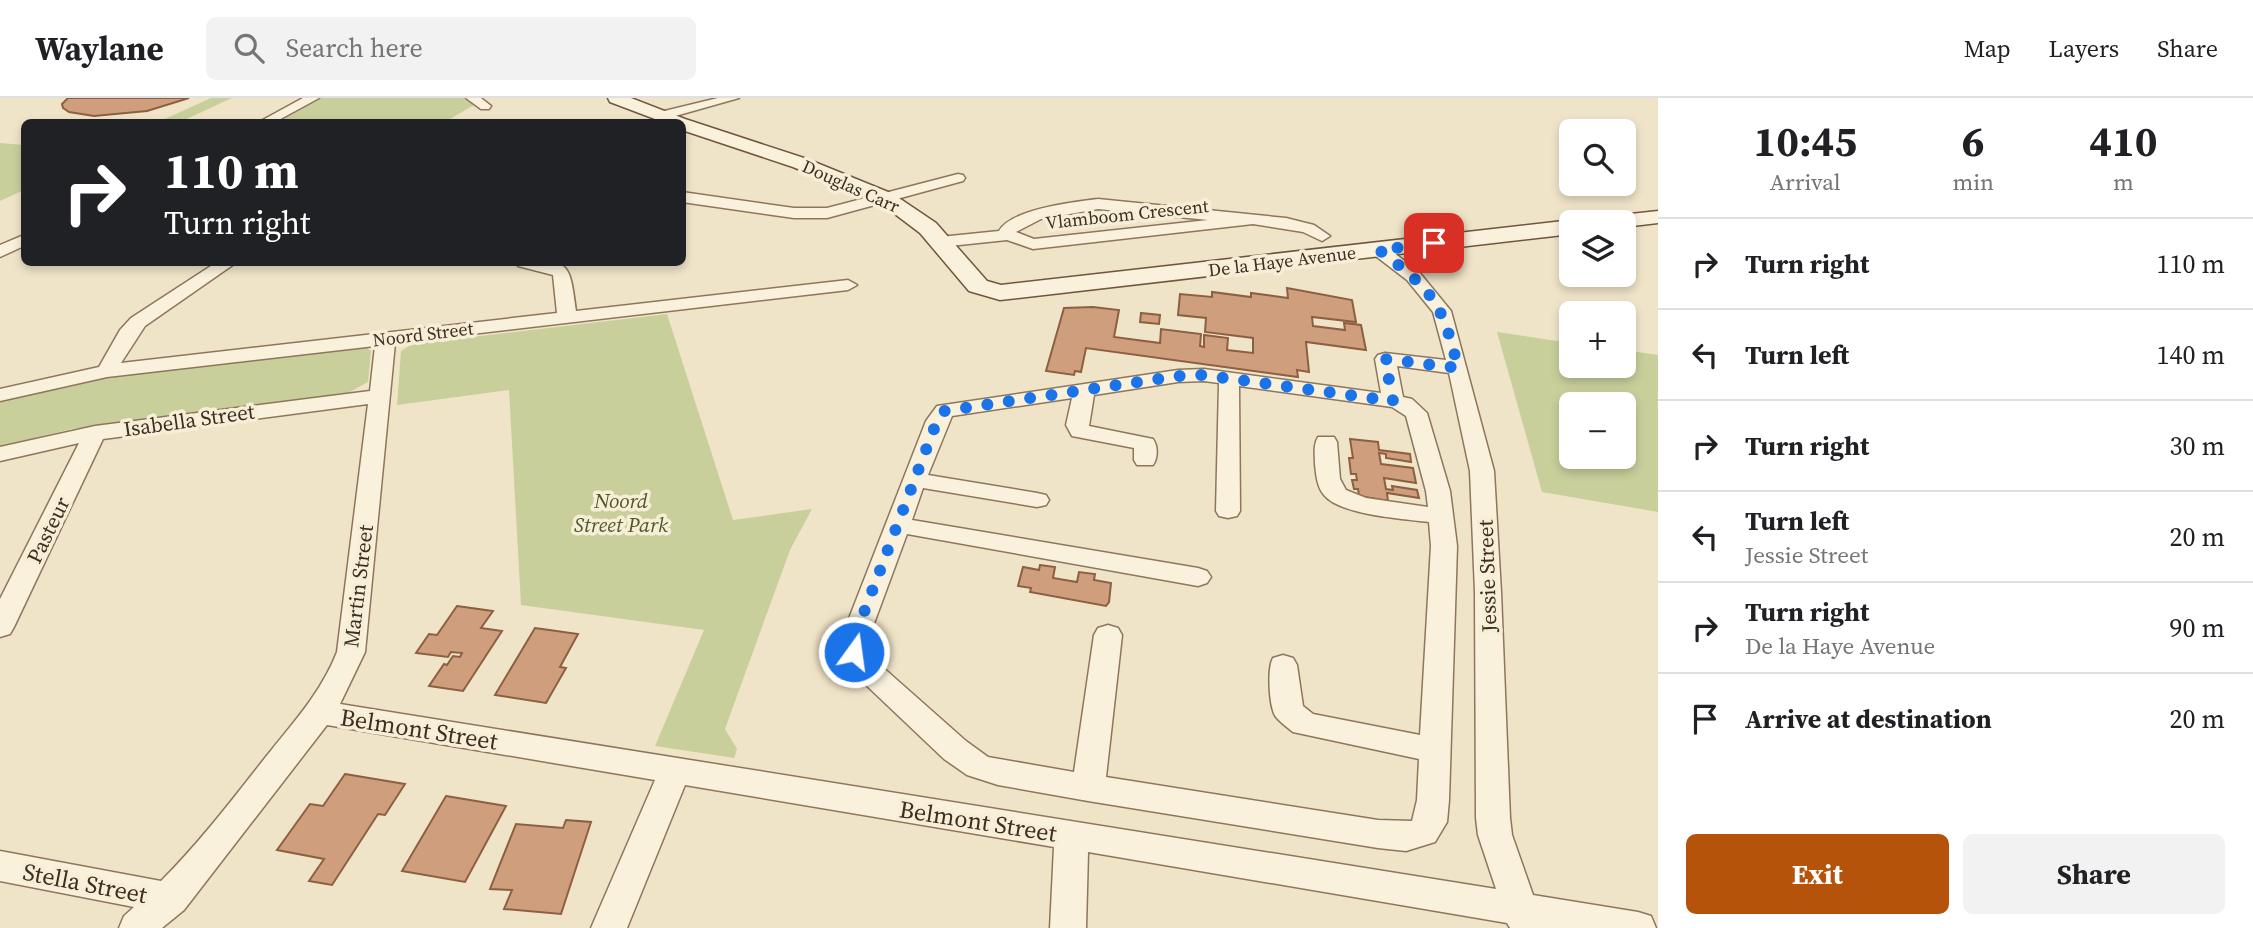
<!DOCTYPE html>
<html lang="en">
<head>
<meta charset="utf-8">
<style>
	body { margin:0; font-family:"Source Serif 4",serif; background:#f2f2f2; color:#202124; height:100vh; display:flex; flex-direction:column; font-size:26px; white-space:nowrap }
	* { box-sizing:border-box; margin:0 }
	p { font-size:23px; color:#757577 }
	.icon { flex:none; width:38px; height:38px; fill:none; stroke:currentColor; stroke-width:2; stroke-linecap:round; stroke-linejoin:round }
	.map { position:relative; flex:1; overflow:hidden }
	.side { display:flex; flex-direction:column; background:#fff; width:595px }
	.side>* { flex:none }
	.hud { position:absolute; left:21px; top:21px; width:665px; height:147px; border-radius:10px; box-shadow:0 4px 10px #0003; background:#202124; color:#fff; overflow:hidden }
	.tools { position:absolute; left:1559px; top:21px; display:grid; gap:14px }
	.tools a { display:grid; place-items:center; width:77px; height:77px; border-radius:10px; background:#fff; box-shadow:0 4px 10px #0003; font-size:35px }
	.pin { position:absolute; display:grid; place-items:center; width:60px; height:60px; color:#fff; margin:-30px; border-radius:14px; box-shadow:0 4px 10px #0006 }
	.me { position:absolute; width:77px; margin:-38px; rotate:14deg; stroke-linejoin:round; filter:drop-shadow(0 0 5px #0008) }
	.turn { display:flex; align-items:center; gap:24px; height:147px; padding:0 28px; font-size:32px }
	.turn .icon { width:91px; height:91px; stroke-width:2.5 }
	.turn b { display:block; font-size:49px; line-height:60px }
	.eta { display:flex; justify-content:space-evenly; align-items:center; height:119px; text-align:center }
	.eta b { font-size:42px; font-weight:700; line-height:49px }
	.action { display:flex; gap:14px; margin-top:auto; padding:14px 28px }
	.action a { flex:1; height:80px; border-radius:10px; background:#b45309; color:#fff; font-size:28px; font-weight:700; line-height:80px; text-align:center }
	.action a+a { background:#f2f2f2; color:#202124 }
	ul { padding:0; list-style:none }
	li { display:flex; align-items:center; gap:21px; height:91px; padding:0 28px; border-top:2px solid #e0e0e0 }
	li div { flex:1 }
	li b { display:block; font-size:26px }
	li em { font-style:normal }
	header { display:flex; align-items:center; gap:42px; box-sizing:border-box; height:98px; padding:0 35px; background:#fff; border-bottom:2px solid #e0e0e0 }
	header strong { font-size:33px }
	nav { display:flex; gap:38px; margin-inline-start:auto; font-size:24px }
	.search { width:490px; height:63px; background:#f2f2f2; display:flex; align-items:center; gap:18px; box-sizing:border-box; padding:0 24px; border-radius:10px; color:#757577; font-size:26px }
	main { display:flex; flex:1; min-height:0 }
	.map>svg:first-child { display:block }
	.green { fill:#c9cf9b; fill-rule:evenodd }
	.building { fill:#cf9f7d; stroke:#8d5f41; stroke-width:2 }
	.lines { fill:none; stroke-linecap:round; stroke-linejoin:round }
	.street-casing { stroke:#8d765c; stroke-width:3 }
	.secondary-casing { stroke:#6f573f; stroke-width:3 }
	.street { fill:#faf1dc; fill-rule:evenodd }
	.secondary { fill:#faf1dc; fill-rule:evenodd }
	.route { stroke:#1a73e8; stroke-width:12; stroke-dasharray:0 21.6 }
	.labels { text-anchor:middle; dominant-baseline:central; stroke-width:7; stroke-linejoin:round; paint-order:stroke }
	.far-street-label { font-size:18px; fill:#3d2e20; stroke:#f7eed8 }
	.street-label { font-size:21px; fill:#3d2e20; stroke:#f7eed8 }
	.park-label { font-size:21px; font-style:italic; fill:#4d5a26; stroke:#f7eed8 }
	.near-street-label { font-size:24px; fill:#3d2e20; stroke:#f7eed8 }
</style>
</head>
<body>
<header>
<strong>Waylane</strong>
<div class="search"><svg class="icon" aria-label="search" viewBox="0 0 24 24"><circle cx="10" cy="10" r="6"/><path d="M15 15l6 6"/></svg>Search here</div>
<nav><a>Map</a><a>Layers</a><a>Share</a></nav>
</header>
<main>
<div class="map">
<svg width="1658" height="830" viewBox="0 0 1658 830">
	<rect width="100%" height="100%" fill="#f0e4c8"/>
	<path class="green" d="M211,0H232L180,24H158Z
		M319,0H463L474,7L445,24H272Z
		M0,45L24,47V92L0,103Z
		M667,216L733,422L812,411L790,452L725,631L737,651L734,660L655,648L704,532L521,507L509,292L397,307L401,253L412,246Z
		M1497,234L1571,245L1572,268H1624V252L1658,257V414L1542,394ZM1624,306V359H1572V306Z
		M355,249H366L371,253L368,284L348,295L107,326L71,331L0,349V301L117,277Z"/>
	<path class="building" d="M68,0H189L147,13L94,18L69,14L63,10L62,6Z
		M1287,190L1352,202L1356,224L1312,219L1313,228L1345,232L1344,225L1361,227L1366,252L1306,244L1309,274L1297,272L1298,279L1086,250L1081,274L1075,273L1074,277L1046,273L1064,210L1093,209L1119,212L1114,239L1160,245L1161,231L1201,236L1200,248L1204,249V237L1228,240L1227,252L1253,255V240L1205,234L1206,220L1178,217L1180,196L1212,199V194L1251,199V195L1288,200Z
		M1141,215L1160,217L1159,226L1140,224Z
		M1350,341L1378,344L1379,352L1410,356L1411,364L1386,360V356L1379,355L1381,366L1413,370L1416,385L1384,380L1386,391L1393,392L1392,388L1417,392L1419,400L1387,395L1388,403L1359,398L1358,391H1354L1352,382H1357L1356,376H1351L1349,360H1353Z
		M1040,467L1055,469L1053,480L1077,484L1079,474L1095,476L1094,482L1111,485L1109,504L1106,508L1030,494L1031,490L1018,488L1023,469L1039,472Z
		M457,508L493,513L481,530L502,533L463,593L429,588L444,566L447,567L453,558L460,559L462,555L451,554L448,559L416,555L429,536L437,537Z
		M535,530L578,536L560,569L566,570L546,605L495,597Z
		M345,676L405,686L385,717L378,716L332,787L309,783L324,761L277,752L310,706L323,708Z
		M446,698L506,708L465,784L402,773Z
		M566,722L591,724L561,816L504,811L512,792L490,791L516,726L563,730Z"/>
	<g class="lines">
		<g class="street-casing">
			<path id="street" d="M303,0H319L275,24H259Z
				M466,0H481L491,8L489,11H481Z
				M718,0H739L661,22L655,18L656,15Z
				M958,76L963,77L965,80L963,83L827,120H794L682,104V94L794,110H827Z
				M1098,101L1286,120L1314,127L1330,138L1322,143L1303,134L1253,126L1033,151L1007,142L940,149L932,144L940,139L999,133C1011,111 1074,104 1098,101ZM1098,111L1208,122L1034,141L1016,134L1041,121Z
				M24,137V148L0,159V147Z
				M1379,147L1385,148L1419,174L1451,213L1494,373L1501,494L1510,720L1512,737L1533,797L1638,814L1651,818L1656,830H1510L1507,825L1088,754L1086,830H1050L1054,749L685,687L627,830H591L655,682L327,627L184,812L162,830H119L124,818L134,809L0,783V753L161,783C199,745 232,702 265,660C292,626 321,595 337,554L368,306L103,341L14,529L10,536L0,539V501L79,345L0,363V349L95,328L370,293L375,248L107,279L0,303V291L99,269L120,232L131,220L217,164H237L145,228L121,265L557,215L553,177L518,168L516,164C569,164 569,159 576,213L848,182L857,187L848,192L395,245L365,554L340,606L1496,791L1478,737L1476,720L1475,494L1470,373L1449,275L1397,268L1403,299L1412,301L1427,315L1450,393L1457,448L1449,702L1447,724L1435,744L1406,753L1378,750L1088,703L998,687L967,677L944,661L847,569L839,546L926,323L937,308L1178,272L1204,271L1381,295L1375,261L1378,257L1385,255L1446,262L1433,214L1407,182L1373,156L1371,152ZM1204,283L1219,285L1216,413L1219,418L1228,420L1237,418L1240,413L1239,288L1392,309L1406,318L1426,393L1428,409L1366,400L1346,392L1340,381L1337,344L1334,339H1318C1313,347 1315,357 1315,366C1316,376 1317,389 1324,397C1340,417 1404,421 1429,424L1431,448L1420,637L1313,616L1303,608L1297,567L1293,560L1283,557L1273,560C1267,570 1269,610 1276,619C1281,625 1288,630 1293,634L1419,661L1417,702L1412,723L1378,722L1106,679L1122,537L1118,530L1108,527L1098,530L1094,537L1074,674L988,659L966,643L870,558L867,546L869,539L907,436L1198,488L1207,485L1211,479L1207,473L1198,470L912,422L923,390L1037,409L1046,407L1049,402L1046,397L1037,395L928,377L952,318L1072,300L1066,327L1072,338L1134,350V362L1137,367H1153C1158,360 1158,348 1153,341L1089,328L1094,297L1178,284Z"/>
		</g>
		<g class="secondary-casing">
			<path id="secondary" d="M608,0H631L685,21L807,61L893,96L936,125L987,183L1001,187L1572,122L1579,124H1572V136L1000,202L969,193L920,135L879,104L793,69L682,32V24H663L610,4Z
				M1658,113V125L1624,129V124H1600L1603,119Z"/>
		</g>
		<use href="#street" class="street"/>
		<use href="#secondary" class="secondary"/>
	</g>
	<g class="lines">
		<path class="route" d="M854,554L853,547L863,517L937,323L944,313L1178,278L1203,277L1393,303L1385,261L1458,270C1442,204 1433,193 1379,152L1434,145"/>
	</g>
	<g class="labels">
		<g class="far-street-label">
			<text transform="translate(851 88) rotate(24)">Douglas Carr</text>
			<text transform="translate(1127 116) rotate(-6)">Vlamboom Crescent</text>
			<text transform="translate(1282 163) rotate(-7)">De la Haye Avenue</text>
			<text transform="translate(423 236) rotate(-7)">Noord Street</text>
		</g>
		<g class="street-label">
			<text transform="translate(189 322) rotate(-8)">Isabella Street</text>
			<text transform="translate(48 432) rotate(-64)">Pasteur</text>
			<text transform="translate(1487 478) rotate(-92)">Jessie Street</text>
			<text transform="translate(358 488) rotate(-83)">Martin Street</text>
		</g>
		<g class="park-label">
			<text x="621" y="402">Noord<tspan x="621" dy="24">Street Park</tspan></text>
		</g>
		<g class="near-street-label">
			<text transform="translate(419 631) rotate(9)">Belmont Street</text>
			<text transform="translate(978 723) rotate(9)">Belmont Street</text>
			<text transform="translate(85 785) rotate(11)">Stella Street</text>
		</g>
	</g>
</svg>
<div class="tools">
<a><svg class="icon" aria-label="search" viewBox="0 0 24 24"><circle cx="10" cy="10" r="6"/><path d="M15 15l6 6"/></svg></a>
<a><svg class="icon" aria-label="layers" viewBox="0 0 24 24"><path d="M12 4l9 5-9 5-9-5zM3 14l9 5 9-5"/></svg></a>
<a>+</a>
<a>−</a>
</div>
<div class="pin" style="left:1434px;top:145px;background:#d93025"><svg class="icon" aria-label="arrive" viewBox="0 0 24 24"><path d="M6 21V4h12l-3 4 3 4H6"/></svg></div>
<svg class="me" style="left:854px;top:554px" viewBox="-20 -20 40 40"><circle r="17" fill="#1a73e8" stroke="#fff" stroke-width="3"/><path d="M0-11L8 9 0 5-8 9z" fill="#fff"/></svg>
<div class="hud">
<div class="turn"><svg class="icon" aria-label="right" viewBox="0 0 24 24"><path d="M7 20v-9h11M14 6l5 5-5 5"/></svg><div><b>110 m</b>Turn right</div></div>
</div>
</div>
<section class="side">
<div class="eta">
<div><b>10:45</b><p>Arrival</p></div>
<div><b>6</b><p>min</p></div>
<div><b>410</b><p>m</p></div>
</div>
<ul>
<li><svg class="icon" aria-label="right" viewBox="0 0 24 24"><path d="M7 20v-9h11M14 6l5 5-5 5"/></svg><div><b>Turn right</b></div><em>110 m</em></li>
<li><svg class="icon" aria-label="left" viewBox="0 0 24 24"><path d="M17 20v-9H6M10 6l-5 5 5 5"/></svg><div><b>Turn left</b></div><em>140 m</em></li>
<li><svg class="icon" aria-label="right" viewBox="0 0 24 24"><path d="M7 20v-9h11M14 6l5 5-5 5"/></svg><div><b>Turn right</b></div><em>30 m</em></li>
<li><svg class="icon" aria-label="left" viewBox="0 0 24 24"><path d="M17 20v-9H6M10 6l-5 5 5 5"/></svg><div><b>Turn left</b><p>Jessie Street</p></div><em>20 m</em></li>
<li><svg class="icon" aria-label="right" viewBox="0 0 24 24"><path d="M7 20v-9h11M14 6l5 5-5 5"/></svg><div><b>Turn right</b><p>De la Haye Avenue</p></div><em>90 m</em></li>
<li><svg class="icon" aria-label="arrive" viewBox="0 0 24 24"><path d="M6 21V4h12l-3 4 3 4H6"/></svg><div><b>Arrive at destination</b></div><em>20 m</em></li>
</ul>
<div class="action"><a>Exit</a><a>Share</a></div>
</section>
</main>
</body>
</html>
